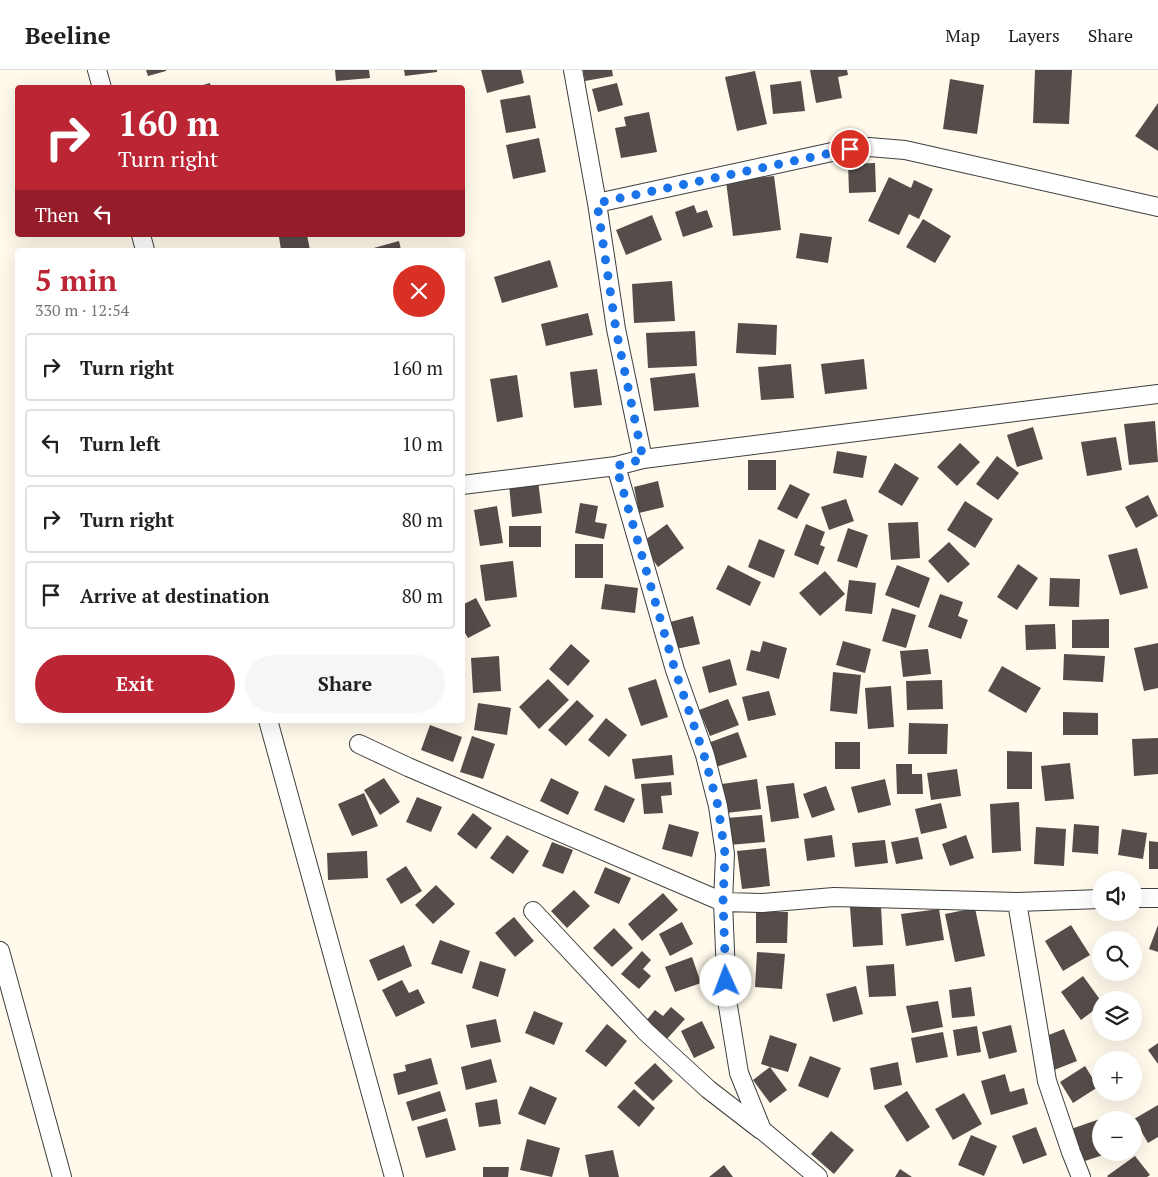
<!DOCTYPE html>
<html lang="en">
<head>
<meta charset="utf-8">
<style>
	body { margin:0; font-family:"PT Serif",serif; background:#f6f6f6; color:#202124; height:100vh; display:flex; flex-direction:column; font-size:19px; white-space:nowrap }
	* { box-sizing:border-box; margin:0 }
	p { font-size:16px; color:#757577 }
	.icon { flex:none; width:28px; height:28px; fill:none; stroke:currentColor; stroke-width:2; stroke-linecap:round; stroke-linejoin:round }
	.map { position:relative; flex:1; overflow:hidden }
	.side { position:absolute; left:15px; top:178px; width:450px; height:475px; display:flex; flex-direction:column; background:#fff; border-radius:5px; box-shadow:0 5px 20px #0002 }
	.side>* { flex:none }
	.guide { position:absolute; left:15px; top:15px; width:450px; height:152px; border-radius:5px; box-shadow:0 5px 20px #0002; background:#bb2534; color:#fff; overflow:hidden }
	.tools { position:absolute; left:1092px; top:801px; display:grid; gap:10px }
	.tools a { display:grid; place-items:center; width:50px; height:50px; border-radius:50%; background:#fff; box-shadow:0 5px 20px #0002; font-size:25px }
	.pin { position:absolute; display:grid; place-items:center; width:42px; height:42px; color:#fff; margin:-21px; border:2px solid #fff; border-radius:50%; box-shadow:0 1px 5px #0007 }
	.me { position:absolute; width:55px; margin:-28px; rotate:358deg; stroke-linejoin:round; filter:drop-shadow(0 0 4px #0008) }
	.turn { display:flex; align-items:center; gap:18px; height:105px; padding:0 20px; font-size:22px }
	.turn .icon { width:65px; height:65px; stroke-width:2.5 }
	.turn b { display:block; font-size:35px; line-height:42px }
	.then { display:flex; align-items:center; height:48px; padding:0 20px; background:#0003; gap:10px; font-size:19px }
	.round { display:grid; place-items:center; flex:none; width:52px; height:52px; border-radius:26px; background:#f6f6f6 }
	.summary { display:flex; align-items:center; justify-content:space-between; height:85px; padding:0 20px }
	h1 { font-size:30px; font-weight:700; line-height:38px; color:#bb2534 }
	.cta { display:flex; gap:10px; margin-top:auto; padding:10px 20px }
	.cta a { flex:1; height:58px; border-radius:30px; background:#bb2534; color:#fff; font-size:20px; font-weight:700; line-height:58px; text-align:center }
	.cta a+a { background:#f6f6f6; color:#202124 }
	ul { padding:0; list-style:none }
	li { display:flex; align-items:center; gap:15px; height:68px; margin:0 10px 8px; padding:0 10px; border:2px solid #e0e0e0; border-radius:5px }
	li div { flex:1 }
	li b { display:block; font-size:19px }
	li em { font-style:normal }
	header { display:flex; align-items:center; gap:30px; box-sizing:border-box; height:70px; padding:0 25px; background:#fff; border-bottom:1px solid #e0e0e0 }
	header strong { font-size:24px }
	nav { display:flex; gap:28px; margin-inline-start:auto; font-size:18px }
	.map>svg:first-child { display:block }
	.building { fill:#554d49 }
	.lines { fill:none; stroke-linecap:round; stroke-linejoin:round }
	.minor-casing { stroke:#3f3f3f; stroke-width:20 }
	.minor { stroke:#fff; stroke-width:18 }
	.route { stroke:#1a73e8; stroke-width:9; stroke-dasharray:0 16.2 }
</style>
</head>
<body>
<header>
<strong>Beeline</strong>
<nav><a>Map</a><a>Layers</a><a>Share</a></nav>
</header>
<div class="map">
<svg width="1158" height="1107" viewBox="0 0 1158 1107">
	<rect width="100%" height="100%" fill="#fffaeb"/>
	<path class="building" d="M146,0H166V1L148,6Z
		M335,0H369L370,8L336,11Z
		M404,0H437V2L405,6Z
		M481,0H521L524,13L487,23Z
		M583,0H612L613,6L585,11Z
		M810,0H847L848,5L838,7L842,28L816,33Z
		M1035,0H1072L1069,54L1033,53Z
		M755,1L767,54L737,61L725,7Z
		M950,9L984,15L977,64L943,59Z
		M801,11L805,41L773,44L770,15Z
		M210,13L211,18H196V17Z
		M617,13L623,35L598,42L592,19Z
		M530,25L536,58L506,63L500,30Z
		M1158,33V81L1135,66Z
		M649,42L657,82L621,88L615,58L626,56L624,47Z
		M539,68L546,102L513,109L506,75Z
		M875,93L876,122L849,123L848,94Z
		M774,106L781,160L733,166L726,111Z
		M889,107L911,118L914,110L933,119L919,149L909,144L899,165L868,151Z
		M694,135L697,143L707,140L713,157L683,167L675,142Z
		M652,145L662,170L626,185L616,160Z
		M923,149L951,166L935,193L906,177Z
		M800,163L832,167L828,193L796,188Z
		M290,165H307L310,180H281L279,167Z
		M399,171L401,180H370V179Z
		M550,190L558,217L502,233L494,207Z
		M672,211L675,251L634,253L632,214Z
		M588,243L593,265L546,276L541,254Z
		M738,253L777,255L776,285L736,283Z
		M695,261L697,296L648,298L646,263Z
		M864,289L867,319L825,324L821,294Z
		M791,294L794,328L761,330L758,297Z
		M597,299L602,335L574,338L570,302Z
		M695,303L699,337L654,341L650,308Z
		M517,305L523,347L497,352L490,309Z
		M1155,351L1158,392L1129,395L1124,354Z
		M1033,357L1043,389L1017,397L1007,365Z
		M1116,367L1122,400L1087,406L1081,372Z
		M960,373L980,392L957,416L937,397Z
		M837,381L867,386L863,408L833,403Z
		M997,386L1019,403L998,430L976,414Z
		M748,390H776V420H748Z
		M895,393L919,408L902,436L878,422Z
		M538,410L542,443L512,447L509,414Z
		M658,411L664,437L639,443L634,417Z
		M790,414L810,424L797,449L777,439Z
		M1148,425L1158,446L1136,458L1125,437Z
		M846,429L854,451L829,460L821,437Z
		M965,431L993,449L975,478L947,460Z
		M580,433L598,436L595,452L607,454L604,469L575,463Z
		M497,436L503,473L480,476L474,440Z
		M918,452L920,488L891,490L888,453Z
		M667,454L684,478L658,497L641,473Z
		M806,454L825,462L820,475L825,477L818,495L794,485Z
		M509,456H541V477H509Z
		M848,458L868,465L857,498L837,491Z
		M759,469L785,480L774,508L748,497Z
		M949,472L970,494L948,513L928,491Z
		M575,474H603V508H575Z
		M1137,478L1148,518L1120,525L1108,485Z
		M513,491L517,527L485,531L480,495Z
		M1018,494L1038,508L1017,540L997,527Z
		M728,495L761,512L750,536L716,519Z
		M897,495L930,508L919,538L885,525Z
		M825,501L845,524L820,546L799,523Z
		M1050,508L1080,509L1079,537L1049,536Z
		M849,510L876,513L872,544L845,541Z
		M605,514L638,518L635,543L601,539Z
		M940,524L963,532L958,546L968,550L961,569L928,557Z
		M476,528L491,556L468,568L462,558V535Z
		M892,538L916,545L906,578L882,571Z
		M693,546L700,574L676,579L670,552Z
		M1109,549V578H1072V550Z
		M1055,554L1056,579L1026,580L1025,555Z
		M763,571L787,578L779,609L746,600L751,580L760,582Z
		M843,571L871,579L865,603L836,595Z
		M1158,573V618L1144,621L1134,578Z
		M571,574L590,591L568,616L549,599Z
		M928,579L931,604L903,607L900,581Z
		M1064,584L1105,586L1103,612L1063,610Z
		M499,586L501,621L473,623L471,588Z
		M730,589L737,615L709,623L702,597Z
		M1002,596L1041,618L1026,643L988,621Z
		M833,602L861,605L857,644L830,641Z
		M548,609L569,630L539,659L519,637Z
		M656,609L668,647L641,656L628,618Z
		M942,610L943,639L907,640L906,611Z
		M891,616L894,657L868,659L865,618Z
		M769,621L776,645L748,651L742,627Z
		M728,629L739,655L710,666L699,640Z
		M577,630L594,646L566,676L548,660Z
		M478,633L511,638L507,665L474,660Z
		M1063,642L1098,643V665H1063Z
		M606,648L627,665L609,687L588,670Z
		M909,653L948,654L947,684H908Z
		M430,655L462,667L453,692L421,680Z
		M738,662L747,687L716,697L708,673Z
		M472,666L495,674L483,709L460,702Z
		M1158,668V704L1134,706L1132,669Z
		M835,672H860V699H835Z
		M1007,681L1032,682V719H1007Z
		M672,685L674,705L635,709L632,689Z
		M1070,693L1074,729L1045,731L1041,696Z
		M896,694H912V704H922L923,724H897Z
		M957,699L961,726L931,730L927,703Z
		M384,708L400,732L380,745L364,720Z
		M551,708L579,722L568,745L540,731Z
		M757,709L761,739L726,743L722,714Z
		M885,709L891,735L858,743L851,717Z
		M671,712L672,725L661,726L663,743L644,744L641,714Z
		M794,713L799,748L771,752L766,716Z
		M605,715L635,729L624,753L594,740Z
		M826,716L835,740L812,748L803,724Z
		M364,723L378,756L352,766L338,734Z
		M417,727L442,737L431,762L406,752Z
		M1019,732L1021,781L992,783L990,734Z
		M941,733L947,758L921,764L915,739Z
		M473,743L492,758L476,779L457,764Z
		M762,745L765,772L729,775L727,748Z
		M669,754L699,762L692,787L662,779Z
		M1074,754L1099,756L1098,784L1072,782Z
		M1036,757L1066,759L1064,796L1034,794Z
		M1122,759L1147,763L1143,789L1118,785Z
		M507,765L529,781L513,804L490,788Z
		M832,765L835,787L807,791L804,769Z
		M966,765L974,788L950,796L942,774Z
		M918,767L923,789L896,794L891,772Z
		M885,770L888,793L855,797L852,773Z
		M1149,771L1158,772V799H1149Z
		M552,772L573,780L563,804L542,796Z
		M766,778L770,816L742,819L737,781Z
		M367,781L368,808L328,810L327,783Z
		M406,796L422,821L401,834L386,809Z
		M605,797L631,808L619,834L594,823Z
		M436,815L455,834L433,854L415,835Z
		M574,820L590,836L567,858L551,841Z
		M663,823L678,840L642,871L628,854Z
		M881,836L883,875L853,877L850,837Z
		M975,838L985,886L955,892L945,844Z
		M939,839L944,870L906,876L901,844Z
		M756,841L788,842L787,873H756Z
		M514,847L534,871L515,887L495,863Z
		M682,852L693,874L670,886L659,864Z
		M1071,855L1090,885L1063,901L1045,871Z
		M1158,855V882L1149,879Z
		M614,858L633,878L612,897L593,878Z
		M440,870L470,881L462,904L431,894Z
		M404,875L412,896L378,911L369,890Z
		M642,881L651,890L643,899L651,906L639,919L621,904Z
		M757,882L785,884L782,919L755,917Z
		M692,887L701,913L675,922L665,897Z
		M480,891L506,899L498,927L472,918Z
		M894,894L896,926L869,927L866,896Z
		M1083,906L1101,931V935L1081,950L1061,922Z
		M402,910L409,923L418,919L425,933L396,947L382,920Z
		M856,916L863,944L833,952L826,924Z
		M971,917L975,946L952,948L949,920Z
		M938,931L943,957L912,963L906,936Z
		M671,937L685,949L666,970L645,952L655,940L663,946Z
		M534,941L563,953L554,975L525,963Z
		M496,949L501,972L471,978L466,955Z
		M702,951L715,978L694,988L681,961Z
		M607,954L627,971L606,997L585,981Z
		M1011,955L1017,982L989,989L982,962Z
		M977,956L981,982L957,986L953,960Z
		M1064,959L1077,991L1054,1000L1041,968Z
		M943,962L948,987L916,993L911,968Z
		M770,965L797,974L788,1002L770,997L787,1020L770,1033L753,1010L770,997L761,994Z
		M1158,973V994L1148,980Z
		M810,986L841,998L828,1028L798,1016Z
		M431,988L438,1014L398,1025L393,1004L406,1001L405,995Z
		M491,989L497,1012L466,1020L461,997Z
		M898,992L902,1015L874,1020L870,998Z
		M655,993L673,1011L653,1031L634,1013Z
		M1085,996L1098,1017L1073,1033L1060,1012Z
		M1005,1004L1010,1022L1024,1018L1028,1034L991,1045L981,1011Z
		M530,1016L557,1028L545,1055L518,1044Z
		M634,1019L655,1038L639,1057L617,1037Z
		M440,1021L446,1041L412,1051L406,1032Z
		M907,1021L930,1057L907,1072L884,1036Z
		M964,1023L982,1054L953,1070L935,1039Z
		M497,1029L501,1054L479,1057L475,1033Z
		M1158,1035V1067L1148,1073L1134,1049Z
		M447,1048L456,1080L426,1088L417,1057Z
		M1100,1049L1101,1082L1109,1083L1082,1092L1071,1059Z
		M1036,1057L1047,1085L1023,1094L1012,1066Z
		M831,1061L854,1080L834,1104L811,1084Z
		M971,1065L997,1076L984,1106L958,1095Z
		M527,1069L560,1078L552,1107L520,1100Z
		M613,1080L619,1107H589L585,1085Z
		M1135,1086L1150,1105L1147,1107H1108L1107,1106Z
		M724,1095L733,1107H709Z
		M483,1097H509L508,1107H483Z
		M900,1099L912,1107H895Z"/>
	<g class="lines">
		<g class="minor-casing">
			<path id="minor" d="M97,0L102,18
				M573,0L597,133L616,259L643,389
				M597,133L832,82L869,77L905,80L1158,137
				M141,165L145,180
				M616,396L675,600L705,685L718,736L725,784L723,832L727,930L739,1003L762,1060L818,1107
				M462,415L616,396L643,389L1158,324
				M268,650L394,1107
				M359,674L408,697L723,832L762,833L834,827L1017,832L1101,829
				M1134,828H1158
				M1017,832L1047,1011L1071,1082L1081,1107
				M533,841L646,962L708,1019L761,1060
				M0,881L62,1107"/>
		</g>
		<use href="#minor" class="minor"/>
	</g>
	<g class="lines">
		<path class="route" d="M726,911L723,832L725,784L718,736L704,685L675,600L616,396L643,389L616,260L597,133L850,79"/>
	</g>
</svg>
<div class="tools">
<a><svg class="icon" aria-label="sound" viewBox="0 0 24 24"><path d="M4 9h4l5-4v14l-5-4H4zM17 9q2 3 0 6"/></svg></a>
<a><svg class="icon" aria-label="search" viewBox="0 0 24 24"><circle cx="10" cy="10" r="6"/><path d="M15 15l6 6"/></svg></a>
<a><svg class="icon" aria-label="layers" viewBox="0 0 24 24"><path d="M12 4l9 5-9 5-9-5zM3 14l9 5 9-5"/></svg></a>
<a>+</a>
<a>−</a>
</div>
<div class="pin" style="left:850px;top:79px;background:#d93025"><svg class="icon" aria-label="arrive" viewBox="0 0 24 24"><path d="M6 21V4h12l-3 4 3 4H6"/></svg></div>
<svg class="me" style="left:726px;top:911px" viewBox="-20 -20 40 40"><circle r="19" fill="#fff"/><path d="M0-13L10 11 0 6-10 11z" fill="#1a73e8"/></svg>
<div class="guide">
<div class="turn"><svg class="icon" aria-label="right" viewBox="0 0 24 24"><path d="M7 20v-9h11M14 6l5 5-5 5"/></svg><div><b>160 m</b>Turn right</div></div>
<div class="then">Then<svg class="icon" aria-label="left" viewBox="0 0 24 24"><path d="M17 20v-9H6M10 6l-5 5 5 5"/></svg></div>
</div>
<section class="side">
<div class="summary"><div><h1>5 min</h1><p>330 m · 12:54</p></div><a class="round" style="background:#d93025;color:#fff"><svg class="icon" aria-label="close" viewBox="0 0 24 24"><path d="M6 6l12 12M18 6L6 18"/></svg></a></div>
<ul>
<li><svg class="icon" aria-label="right" viewBox="0 0 24 24"><path d="M7 20v-9h11M14 6l5 5-5 5"/></svg><div><b>Turn right</b></div><em>160 m</em></li>
<li><svg class="icon" aria-label="left" viewBox="0 0 24 24"><path d="M17 20v-9H6M10 6l-5 5 5 5"/></svg><div><b>Turn left</b></div><em>10 m</em></li>
<li><svg class="icon" aria-label="right" viewBox="0 0 24 24"><path d="M7 20v-9h11M14 6l5 5-5 5"/></svg><div><b>Turn right</b></div><em>80 m</em></li>
<li><svg class="icon" aria-label="arrive" viewBox="0 0 24 24"><path d="M6 21V4h12l-3 4 3 4H6"/></svg><div><b>Arrive at destination</b></div><em>80 m</em></li>
</ul>
<div class="cta"><a>Exit</a><a>Share</a></div>
</section>
</div>
</body>
</html>
